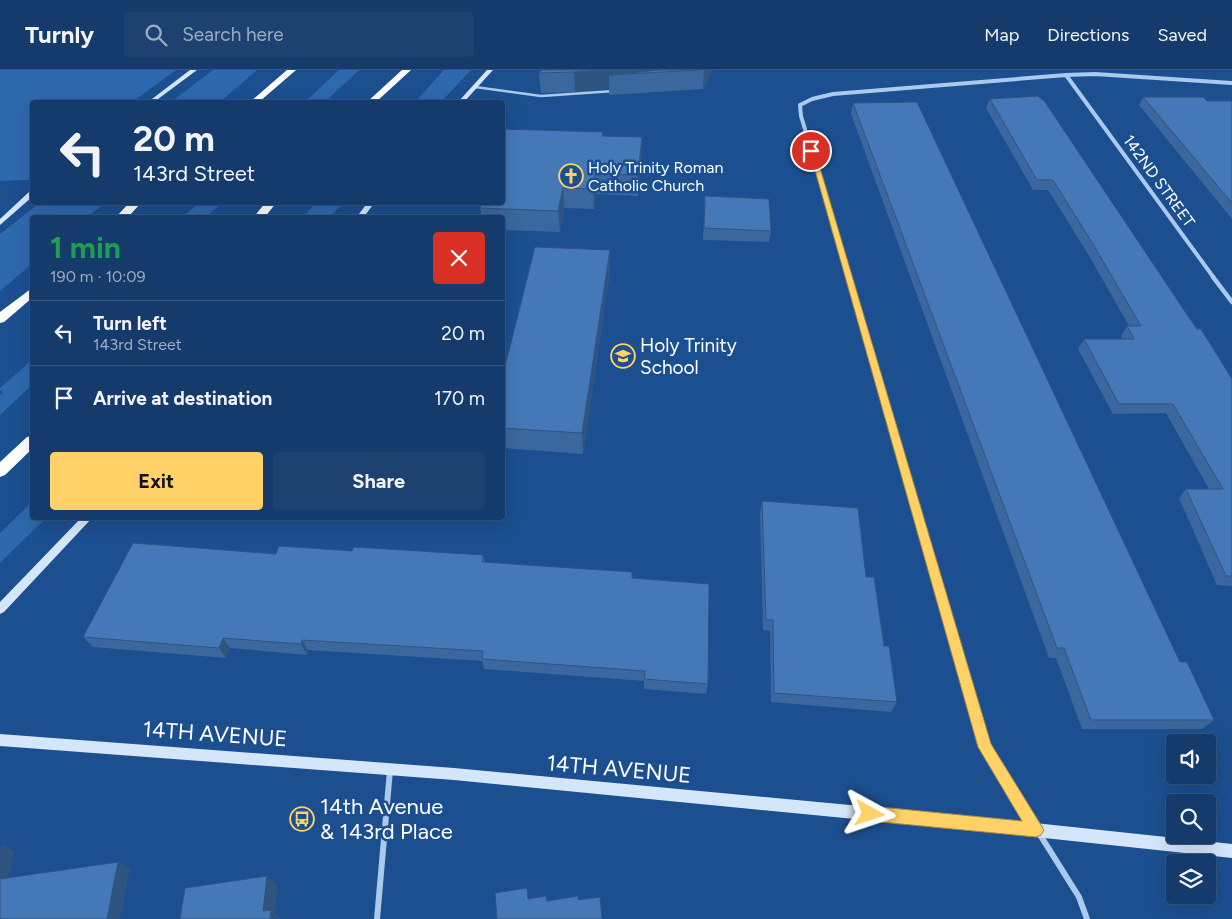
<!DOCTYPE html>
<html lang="en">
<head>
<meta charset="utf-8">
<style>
	body { margin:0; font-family:Figtree,sans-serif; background:#1d4271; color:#f1f3f6; height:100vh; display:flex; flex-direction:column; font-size:19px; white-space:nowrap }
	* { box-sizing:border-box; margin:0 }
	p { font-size:16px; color:#9dadc1 }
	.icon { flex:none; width:28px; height:28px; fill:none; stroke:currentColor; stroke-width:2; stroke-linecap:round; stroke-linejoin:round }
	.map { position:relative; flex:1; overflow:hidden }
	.sheet { position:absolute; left:30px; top:145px; width:475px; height:305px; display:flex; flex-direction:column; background:#143b6b; border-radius:5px; box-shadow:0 5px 20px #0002,0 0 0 1px #33557e }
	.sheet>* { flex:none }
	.top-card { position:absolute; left:30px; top:30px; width:475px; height:105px; border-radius:5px; box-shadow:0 5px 20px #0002,0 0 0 1px #33557e; background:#143b6b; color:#f1f3f6; overflow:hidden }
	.buttons { position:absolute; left:1166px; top:664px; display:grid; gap:10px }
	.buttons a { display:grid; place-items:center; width:50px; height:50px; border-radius:5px; background:#143b6b; box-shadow:0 5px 20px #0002,0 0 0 1px #33557e; font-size:25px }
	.pin { position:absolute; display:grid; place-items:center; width:42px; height:42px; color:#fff; margin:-21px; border:2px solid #fff; border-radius:50%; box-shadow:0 1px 5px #0007 }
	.me { position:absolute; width:55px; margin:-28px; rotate:95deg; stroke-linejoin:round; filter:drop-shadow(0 0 4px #0008) }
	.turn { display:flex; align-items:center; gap:18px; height:105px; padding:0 20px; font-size:22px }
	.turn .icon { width:65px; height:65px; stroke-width:2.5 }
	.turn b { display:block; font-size:35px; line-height:42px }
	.round { display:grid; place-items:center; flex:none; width:52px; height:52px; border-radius:5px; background:#1d4271 }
	.headline { display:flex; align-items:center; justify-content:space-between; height:85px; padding:0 20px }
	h1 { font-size:30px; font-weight:700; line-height:38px; color:#1e9e55 }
	.action { display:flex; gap:10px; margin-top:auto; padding:10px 20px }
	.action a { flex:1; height:58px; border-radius:5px; background:#ffd166; color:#111; font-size:20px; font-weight:700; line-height:58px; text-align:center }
	.action a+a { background:#1d4271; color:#f1f3f6 }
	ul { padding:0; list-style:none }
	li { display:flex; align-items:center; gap:15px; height:65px; padding:0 20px; border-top:1px solid #33557e }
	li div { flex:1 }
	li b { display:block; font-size:19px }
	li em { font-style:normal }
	header { display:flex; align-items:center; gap:30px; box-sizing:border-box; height:70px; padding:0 25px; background:#143b6b; border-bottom:1px solid #33557e }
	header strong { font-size:24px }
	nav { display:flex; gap:28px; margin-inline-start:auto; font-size:18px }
	.search { width:350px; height:45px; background:#1d4271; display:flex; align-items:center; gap:12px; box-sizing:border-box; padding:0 18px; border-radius:5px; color:#9dadc1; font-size:19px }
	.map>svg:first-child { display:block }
	.green { fill:#2e69ad }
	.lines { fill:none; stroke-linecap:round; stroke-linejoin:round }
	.lane { stroke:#a9c9ee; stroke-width:2.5 }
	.street-far2 { stroke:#a9c9ee; stroke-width:4 }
	.street-far1 { stroke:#a9c9ee; stroke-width:4.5 }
	.street { stroke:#a9c9ee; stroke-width:6 }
	.secondary { fill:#d6e6fa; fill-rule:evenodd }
	.highway { fill:#fff; fill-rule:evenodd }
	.wall { fill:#3a679d }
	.shaded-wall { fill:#305480 }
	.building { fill:#4478b7; stroke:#305480 }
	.route { fill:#ffd166; stroke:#a68842 }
	.labels { text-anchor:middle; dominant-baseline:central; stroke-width:5; stroke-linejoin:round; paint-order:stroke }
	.far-poi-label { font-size:16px; fill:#fff; stroke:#1b4f8f; text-anchor:start }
	.far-street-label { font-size:16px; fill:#fff; stroke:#1b4f8f }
	.poi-label { font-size:19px; fill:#fff; stroke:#1b4f8f; text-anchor:start }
	.near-street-label { font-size:22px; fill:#fff; stroke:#1b4f8f }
	.near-poi-label { font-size:22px; fill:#fff; stroke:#1b4f8f; text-anchor:start }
</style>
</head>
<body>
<header>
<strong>Turnly</strong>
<div class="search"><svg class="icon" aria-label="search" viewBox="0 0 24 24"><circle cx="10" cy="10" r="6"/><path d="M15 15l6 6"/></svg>Search here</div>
<nav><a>Map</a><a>Directions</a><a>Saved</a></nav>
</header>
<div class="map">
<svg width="1232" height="849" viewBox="0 0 1232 849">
	<rect width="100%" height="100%" fill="#1b4f8f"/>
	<path class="green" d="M0,0H176L132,32H32V107L29,110L0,111Z
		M213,0H257L220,32H171Z
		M339,0H359L325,32H305Z
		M444,0H471L441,32H415Z
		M41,132L105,133L87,147L32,148V194L0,221V164Z
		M199,133V132L222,133L206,147H183Z
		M316,133V132L344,133L329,147H303Z
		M32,290V315L0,345V325L3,322L0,321V318Z
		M32,432V448H46L0,493V463Z"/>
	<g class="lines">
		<path class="lane" d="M475,17L541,26L614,21"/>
		<path class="street-far2" d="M1066,5L1214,208
			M850,208L801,46L800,35L812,29L833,24L1066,5L1095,4L1232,13"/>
		<path class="street-far1" d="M850,207L929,483
			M1213,207L1232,232"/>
		<path class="street" d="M929,482L985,677L1079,827L1087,849
			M377,849L390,700"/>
		<path class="secondary" d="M190,0H197L154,32H148Z
			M487,0H493L464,32H458Z
			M29,122H32V127L0,155V149Z
			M368,132H375L363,148H356Z
			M81,448H92L4,542L0,544V532Z
			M0,664L454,698L989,748L1232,774V788L989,762L454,710L0,676Z"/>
		<path class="highway" d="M287,0H296L259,32H250Z
			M402,0H411L376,32H367Z
			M130,132H142L127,148H115Z
			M266,132H277L264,148H253Z
			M32,218V228L4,252L0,253V242Z
			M32,366V379L5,405L0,407V392L27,367Z"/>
	</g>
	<path class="wall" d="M542,0H713L703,19L609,25V18L575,22L541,23L539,3Z
		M1143,27L1207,31H1232V149L1139,35Z
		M990,29L1190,249L1232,309V516L1217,515L1179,428L1186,419H1209L1166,343L1113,344L1078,279L1084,269H1122L1121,266L1127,256H1129L1088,184L1048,120H1033L986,38Z
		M853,33L1214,650L1202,659H1082L1056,588H1049L851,44Z
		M603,66L642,87L638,126L596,124L594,139L564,138L560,162L502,160V148H482L480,138Z
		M705,126L771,161L769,172L703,170Z
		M610,180V201L583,384L502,378V308Z
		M762,431L866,507L884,576L897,632L891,642L771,632L770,561L763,560L760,443Z
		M352,481L483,485L485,492L632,508L708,614L706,624L644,619V611L484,599L482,591L308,580L307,585L230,578L226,588L93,577L83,567L276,484Z"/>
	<path class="shaded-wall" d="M599,0H671L609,5V18L575,22L574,2Z
		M704,0H713L703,19Z
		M642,67V87L638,126V105Z
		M595,104L596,124L594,139L593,119Z
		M563,118L564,138L560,162L558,141Z
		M610,180V201L583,384L582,363Z
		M223,568L230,578L226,588L219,578Z
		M302,570L308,580L307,585L301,574Z
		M2,774L15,781L5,817L0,814V779Z
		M118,792L130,799L120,849H107Z
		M267,806L278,816L275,843L282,849H270L263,841Z"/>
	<path class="building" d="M542,0H599L574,2L539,3Z
		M660,0H698L609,5Z
		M1038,26L1045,32L1190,249L1197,259H1201L1232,309V506H1226L1186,419H1223L1173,334H1119L1084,269H1134L1127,256H1141L1093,174L1053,110H1037L990,29Z
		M1143,27H1203L1207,31H1232V133Z
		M917,32L1180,592H1187L1214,650H1091L1064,578H1057L853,33Z
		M502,59L603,62L602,66L642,67L638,105L595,104L593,119L563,118L558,141L480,138L482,132H502Z
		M705,126L769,129L771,161L704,158Z
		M535,177L610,180L582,363L502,358V308Z
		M762,431L858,438L866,507H874L884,576H889L897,632L774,623L773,550H766Z
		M133,473L276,484L279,476L352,481L354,477L483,485L482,492L632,502V508L709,514L708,614L644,609L645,601L482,589L483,581L302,570L301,574L223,568L219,578L83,567Z
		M118,792L107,849H0V809Z
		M267,806L263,841L271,840L270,849H180L185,818Z
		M527,818L528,829L546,826L547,831L578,826V830L600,827L602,849H497L495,823Z"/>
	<path class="route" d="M809,79L815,81L991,674L1041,755L1044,760L1041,765L1036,767L870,751L865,749L863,744L865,739L870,736L1022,751L978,677Z"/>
	<defs>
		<g id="church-ring" transform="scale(1.25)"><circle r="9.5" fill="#1b4f8f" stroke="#ffd166" stroke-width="1.5"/><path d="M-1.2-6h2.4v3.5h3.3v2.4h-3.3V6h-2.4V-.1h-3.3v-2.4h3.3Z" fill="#ffd166"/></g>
		<g id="school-ring" transform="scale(1.25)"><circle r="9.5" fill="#1b4f8f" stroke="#ffd166" stroke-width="1.5"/><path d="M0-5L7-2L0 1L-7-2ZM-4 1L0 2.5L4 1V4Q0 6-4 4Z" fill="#ffd166"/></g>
		<g id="bus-ring" transform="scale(1.25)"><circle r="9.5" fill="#1b4f8f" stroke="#ffd166" stroke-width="1.5"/><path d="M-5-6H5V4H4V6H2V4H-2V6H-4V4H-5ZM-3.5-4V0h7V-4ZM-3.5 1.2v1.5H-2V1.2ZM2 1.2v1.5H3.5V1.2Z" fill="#ffd166"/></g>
	</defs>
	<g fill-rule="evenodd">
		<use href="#church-ring" x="571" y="106"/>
		<use href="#school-ring" x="623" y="286"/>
		<use href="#bus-ring" x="302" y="749"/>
	</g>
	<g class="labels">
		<g class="far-poi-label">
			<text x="588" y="97">Holy Trinity Roman<tspan x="588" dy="18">Catholic Church</tspan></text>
		</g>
		<g class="far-street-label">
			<text transform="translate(1159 111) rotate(54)">142ND STREET</text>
		</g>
		<g class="poi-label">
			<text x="640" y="275">Holy Trinity<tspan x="640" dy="22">School</tspan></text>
		</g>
		<g class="near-street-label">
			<text transform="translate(215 664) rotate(4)">14TH AVENUE</text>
			<text transform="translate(619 699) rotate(5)">14TH AVENUE</text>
		</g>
		<g class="near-poi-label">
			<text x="320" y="736">14th Avenue<tspan x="320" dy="25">&amp; 143rd Place</tspan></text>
		</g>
	</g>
</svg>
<div class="buttons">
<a><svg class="icon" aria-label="sound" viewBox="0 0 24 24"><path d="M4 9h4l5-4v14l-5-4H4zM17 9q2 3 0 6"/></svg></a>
<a><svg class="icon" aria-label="search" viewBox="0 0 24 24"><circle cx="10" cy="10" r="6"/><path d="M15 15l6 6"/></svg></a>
<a><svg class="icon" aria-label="layers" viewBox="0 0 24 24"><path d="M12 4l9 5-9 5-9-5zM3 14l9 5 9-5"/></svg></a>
</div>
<div class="pin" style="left:811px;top:81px;background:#d93025"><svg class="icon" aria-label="arrive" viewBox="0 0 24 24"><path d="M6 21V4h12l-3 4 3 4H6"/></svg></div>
<svg class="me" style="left:870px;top:744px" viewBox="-20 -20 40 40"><path d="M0-17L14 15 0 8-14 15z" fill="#ffd166" stroke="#fff" stroke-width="4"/></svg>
<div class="top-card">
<div class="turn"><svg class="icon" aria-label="left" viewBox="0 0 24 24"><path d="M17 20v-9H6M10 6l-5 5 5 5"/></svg><div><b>20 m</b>143rd Street</div></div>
</div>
<section class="sheet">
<div class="headline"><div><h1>1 min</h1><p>190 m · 10:09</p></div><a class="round" style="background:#d93025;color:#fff"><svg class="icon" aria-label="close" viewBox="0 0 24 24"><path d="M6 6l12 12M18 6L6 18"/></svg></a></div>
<ul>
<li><svg class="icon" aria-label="left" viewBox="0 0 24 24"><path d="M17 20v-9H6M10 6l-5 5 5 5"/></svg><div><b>Turn left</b><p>143rd Street</p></div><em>20 m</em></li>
<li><svg class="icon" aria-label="arrive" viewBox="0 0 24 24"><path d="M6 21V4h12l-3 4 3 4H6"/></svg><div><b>Arrive at destination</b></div><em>170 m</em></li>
</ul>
<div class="action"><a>Exit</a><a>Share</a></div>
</section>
</div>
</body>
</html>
